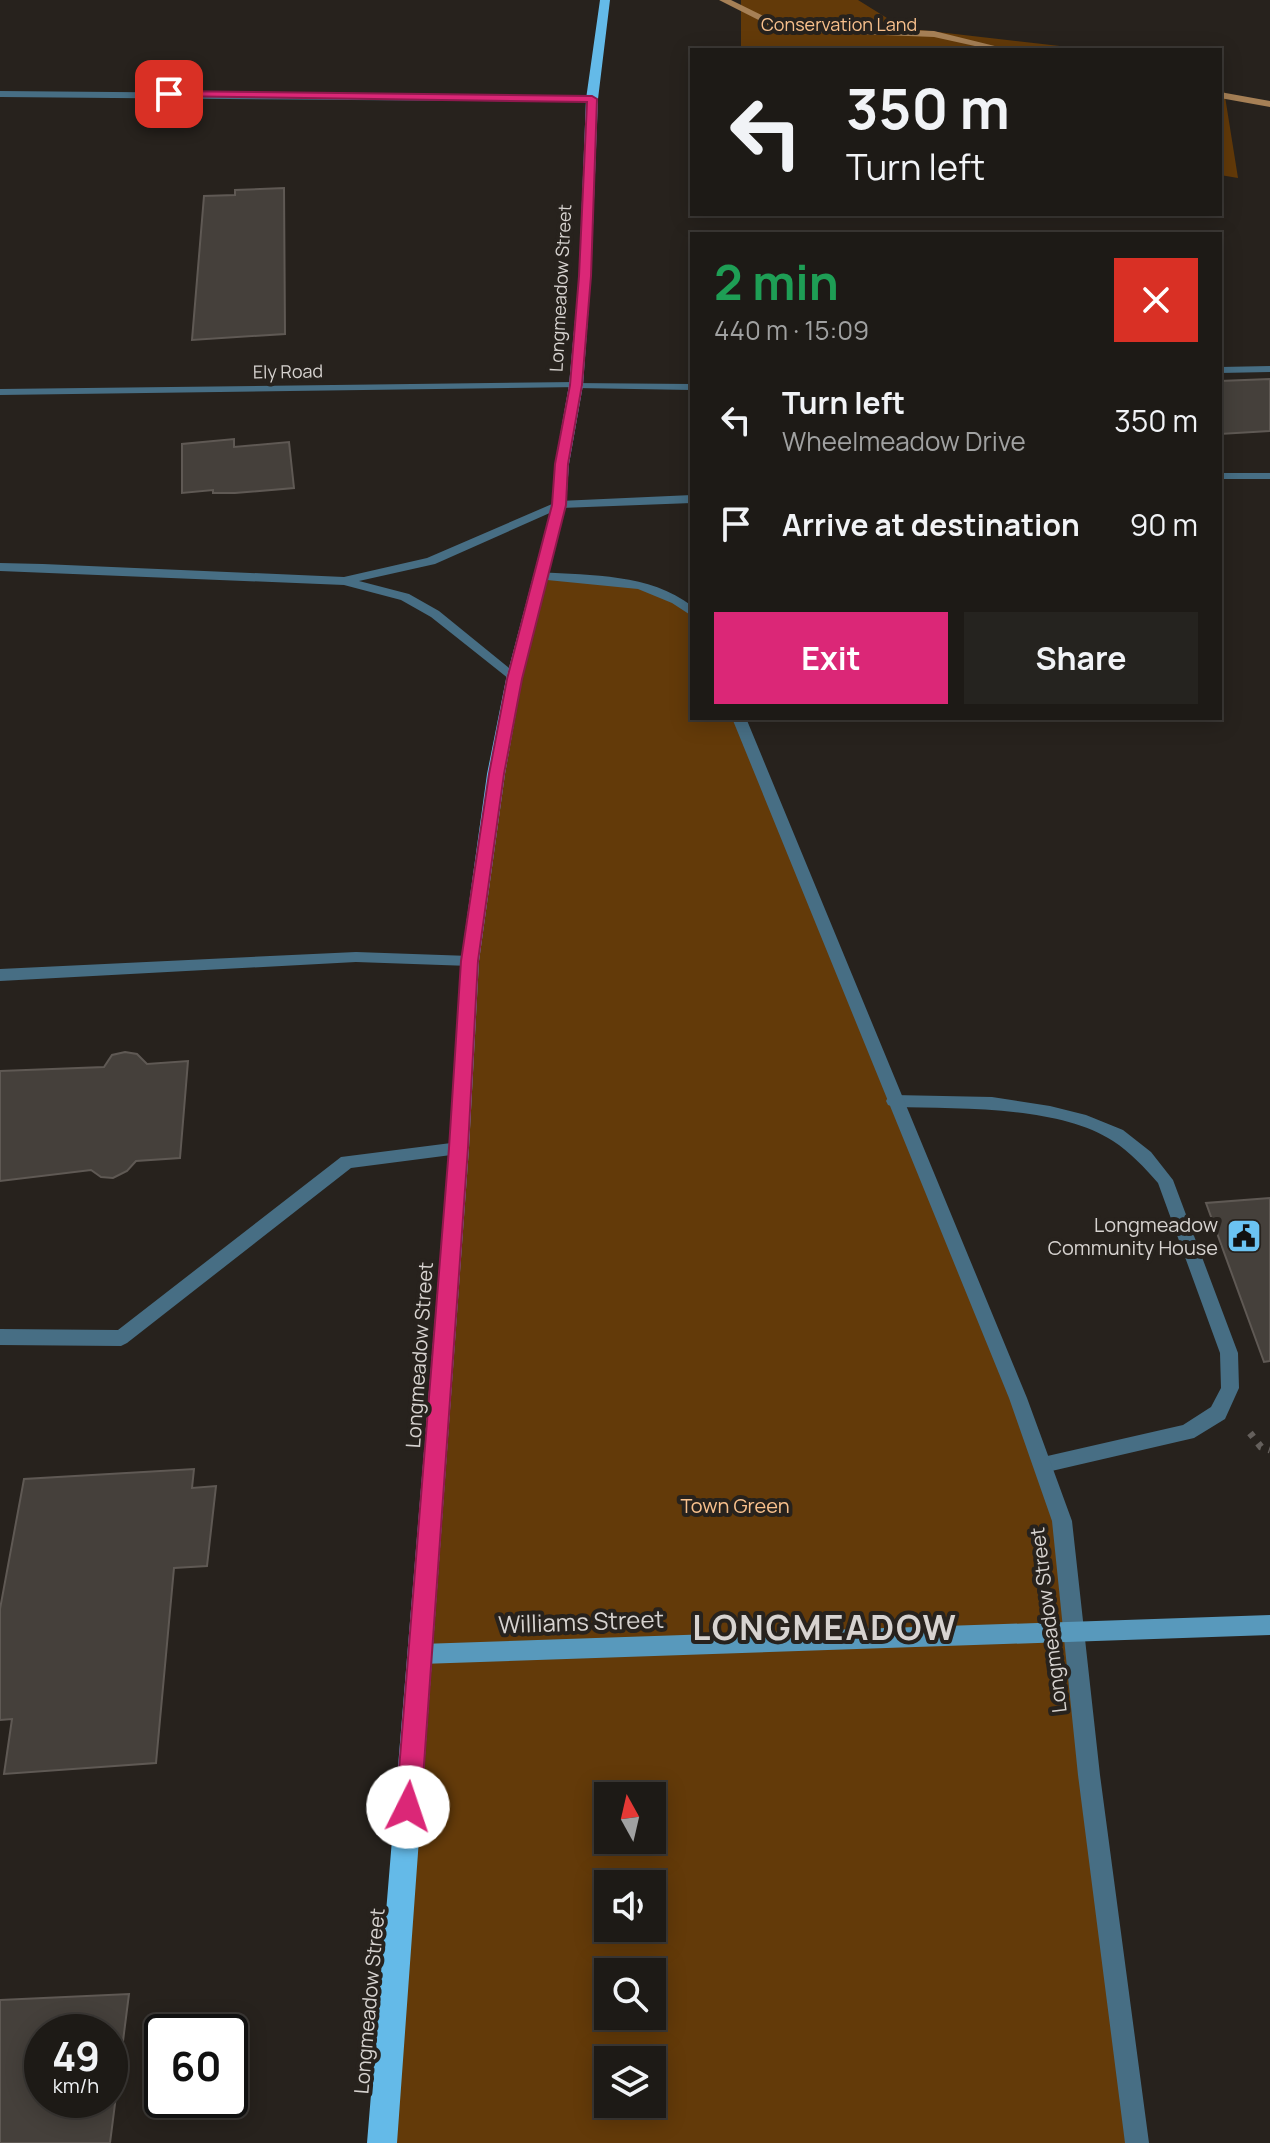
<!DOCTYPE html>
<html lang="en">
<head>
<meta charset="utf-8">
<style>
	body { margin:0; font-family:Manrope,sans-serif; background:#25231f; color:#f1f3f6; height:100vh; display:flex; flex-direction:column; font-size:30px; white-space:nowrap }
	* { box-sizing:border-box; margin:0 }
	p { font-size:26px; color:#a0a1a1 }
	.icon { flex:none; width:44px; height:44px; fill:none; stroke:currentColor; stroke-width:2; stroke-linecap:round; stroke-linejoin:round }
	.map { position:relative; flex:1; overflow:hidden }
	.panel { position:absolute; left:690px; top:232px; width:532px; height:488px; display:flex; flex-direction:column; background:#1d1a16; border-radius:0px; box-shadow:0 4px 20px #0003,0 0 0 2px #3b3835 }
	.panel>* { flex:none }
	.top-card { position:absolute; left:690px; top:48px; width:532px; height:168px; border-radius:0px; box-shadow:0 4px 20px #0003,0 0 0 2px #3b3835; background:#1d1a16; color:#f1f3f6; overflow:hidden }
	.needle { width:52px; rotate:352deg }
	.controls { position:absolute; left:594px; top:1782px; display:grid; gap:16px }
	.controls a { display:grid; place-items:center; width:72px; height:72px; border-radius:0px; background:#1d1a16; box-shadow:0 4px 20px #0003,0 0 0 2px #3b3835; font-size:40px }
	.speed { position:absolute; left:24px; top:2014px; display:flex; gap:16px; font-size:40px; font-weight:700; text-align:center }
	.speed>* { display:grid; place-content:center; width:104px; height:104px; border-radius:50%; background:#1d1a16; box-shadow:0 4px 20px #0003,0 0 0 2px #3b3835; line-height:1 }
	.speed small { font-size:20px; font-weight:400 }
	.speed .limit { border:4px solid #111; border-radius:12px; background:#fff; color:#111 }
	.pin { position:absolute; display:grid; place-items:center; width:68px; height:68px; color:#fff; margin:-34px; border-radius:16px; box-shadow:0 4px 12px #0006 }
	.me { position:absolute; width:88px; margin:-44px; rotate:4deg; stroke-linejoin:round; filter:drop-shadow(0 0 6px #0008) }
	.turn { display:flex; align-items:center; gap:28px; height:168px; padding:0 24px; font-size:36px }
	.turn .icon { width:104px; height:104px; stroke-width:2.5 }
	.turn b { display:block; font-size:56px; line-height:68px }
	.round { display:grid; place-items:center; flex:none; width:84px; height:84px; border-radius:0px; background:#25231f }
	.overview { display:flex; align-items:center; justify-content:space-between; height:136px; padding:0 24px }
	h1 { font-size:48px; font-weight:700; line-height:60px; color:#1e9e55 }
	.action { display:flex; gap:16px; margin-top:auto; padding:16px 24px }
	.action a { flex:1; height:92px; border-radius:0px; background:#db2777; color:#fff; font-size:32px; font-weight:700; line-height:92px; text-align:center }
	.action a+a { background:#25231f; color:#f1f3f6 }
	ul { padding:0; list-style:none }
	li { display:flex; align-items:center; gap:24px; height:104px; padding:0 24px }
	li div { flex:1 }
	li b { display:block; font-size:30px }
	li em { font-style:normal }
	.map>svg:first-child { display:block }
	.green { fill:#633a09; fill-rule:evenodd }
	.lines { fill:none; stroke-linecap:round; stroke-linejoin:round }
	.stream { fill:#a68056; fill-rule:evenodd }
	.building { fill:#45403b; stroke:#5f5954; stroke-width:2; fill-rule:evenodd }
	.path { stroke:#65605c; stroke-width:7; stroke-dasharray:5 8; stroke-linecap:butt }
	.service { fill:#476e84; fill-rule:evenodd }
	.minor { fill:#476e84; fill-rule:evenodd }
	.secondary { fill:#5899bc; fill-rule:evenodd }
	.primary { fill:#64bae8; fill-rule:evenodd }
	.route { fill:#db2777; stroke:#8e194d; stroke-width:2 }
	.labels { text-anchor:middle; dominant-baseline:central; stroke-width:8; stroke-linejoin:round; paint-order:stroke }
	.far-park-label { font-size:18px; fill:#f9c18d; stroke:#27221d }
	.far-street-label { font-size:18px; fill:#d7d3d0; stroke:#27221d }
	.poi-label { font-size:20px; fill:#d7d3d0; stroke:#27221d; text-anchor:end }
	.street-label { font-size:20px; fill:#d7d3d0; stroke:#27221d }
	.park-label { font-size:20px; fill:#f9c18d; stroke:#27221d }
	.near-street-label { font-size:24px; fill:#d7d3d0; stroke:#27221d }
	.near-district-label { font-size:34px; font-weight:bold; letter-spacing:2px; fill:#d7d3d0; stroke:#27221d }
</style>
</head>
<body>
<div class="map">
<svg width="1270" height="2143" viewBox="0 0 1270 2143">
	<rect width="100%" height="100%" fill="#27221d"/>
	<path class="green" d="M741,0H858L903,28L1095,50H741Z
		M1220,64V65L1238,178L1220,175Z
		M541,576L654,589L692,612V718H739L1062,1521L1139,2143H382L470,961ZM608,1796H652V1840H608ZM608,1884H652V1928H608ZM608,1972H652V2016H608ZM608,2060H652V2104H608Z"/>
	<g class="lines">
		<path class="stream" d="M719,0H731L782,25L934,31L1011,50H993L934,37L780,31Z
			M1220,92L1270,101V107L1220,98Z"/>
	</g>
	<path class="building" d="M284,188L285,334L192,340L204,196L235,195V190Z
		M1270,379V431L1220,434V381Z
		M234,439V447L289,442L294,488L235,493H213V490L182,493V444Z
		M125,1052L137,1054L147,1064L188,1061L180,1158L136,1161L127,1171L113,1178L101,1177L91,1170L0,1181V1071L104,1067L112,1055Z
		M1270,1198V1361L1264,1362L1206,1203Z
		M194,1469L192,1488L216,1486L207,1566L174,1568L156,1763L4,1774L12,1719L0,1720V1609L24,1479Z
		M129,1994L110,2143H0V2000ZM42,2032H110V2100H42Z"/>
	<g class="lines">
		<path class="path" d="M1250,1433L1261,1447L1270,1450"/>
		<path class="service" d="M1270,366V372L1220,373V367Z
			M572,383L692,384V390L576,388L572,387Z
			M1220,473H1270V479H1220Z
			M692,495V503L561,508L435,564L359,581L409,594L439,611L519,676V682L514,683L431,617L401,600L344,585L0,571V563L43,564L344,577L427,558L559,501Z
			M356,952L470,956L478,961L470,966L356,962L0,981V969Z
			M894,1095L992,1097L1050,1106L1086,1115L1123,1130L1151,1152L1173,1180L1238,1353L1239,1388L1225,1419L1194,1438L1043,1473L1036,1471L1034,1465L1036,1459L1043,1457L1183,1425L1211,1407L1221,1388L1220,1353L1158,1183C1144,1167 1130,1152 1113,1141C1058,1105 958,1109 894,1107L888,1105L886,1101L888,1097Z
			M459,1142L465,1143L467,1148L465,1153L459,1154L351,1168L127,1343L121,1346L0,1345V1329L118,1330L341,1157Z"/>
		<path class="minor" d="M0,91L592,96L596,99L592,102L0,97Z
			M576,382L580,383V387L0,395V389Z
			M541,572C592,576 649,573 692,606V616L672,603L638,589L537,579L535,576Z
			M732,718H746L1027,1398L1072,1521L1100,1775L1149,2143H1125L1078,1775L1052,1521L1009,1398Z"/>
		<path class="secondary" d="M1270,1615V1635L421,1664L414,1661L411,1654L414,1647L421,1644Z"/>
		<path class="primary" d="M600,0H610L598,99L591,276L583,385L569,464L566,505L522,679L505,774L479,961L469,1148L397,2143H367L449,1148L461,961L487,774L506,679L552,505L555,464L569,385L579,276L586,99Z"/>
	</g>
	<path class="route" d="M169,91L592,96L597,99L591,276L582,385L568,464L566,505L522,679L504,774L478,961L468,1148L421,1807L417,1816L408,1819L400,1816L396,1807L449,1148L461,961L489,774L507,679L552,505L555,464L570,385L579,276L587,102L165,96L164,94Z"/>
	<defs>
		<g id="civic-square" transform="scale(1.8)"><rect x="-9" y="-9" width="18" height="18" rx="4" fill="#6bc3f2" stroke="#27221d"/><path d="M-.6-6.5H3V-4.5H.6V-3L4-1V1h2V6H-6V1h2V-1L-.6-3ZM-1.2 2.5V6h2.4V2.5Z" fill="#111"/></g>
	</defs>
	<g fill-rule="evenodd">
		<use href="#civic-square" x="1244" y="1236"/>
	</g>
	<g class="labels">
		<g class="far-park-label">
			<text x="839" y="24">Conservation Land</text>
		</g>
		<g class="far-street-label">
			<text transform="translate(560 288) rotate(-87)">Longmeadow Street</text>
			<text transform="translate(288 371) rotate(-1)">Ely Road</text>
		</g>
		<g class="poi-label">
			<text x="1218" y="1224">Longmeadow<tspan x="1218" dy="23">Community House</tspan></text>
		</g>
		<g class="street-label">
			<text transform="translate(419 1355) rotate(-86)">Longmeadow Street</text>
			<text transform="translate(1048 1620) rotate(-97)">Longmeadow Street</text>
			<text transform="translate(369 2001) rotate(-85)">Longmeadow Street</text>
		</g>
		<g class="park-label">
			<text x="735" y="1505">Town Green</text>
		</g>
		<g class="near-street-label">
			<text transform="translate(581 1621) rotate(-2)">Williams Street</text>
		</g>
		<g class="near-district-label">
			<text x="825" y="1627">LONGMEADOW</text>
		</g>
	</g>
</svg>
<div class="controls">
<a><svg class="needle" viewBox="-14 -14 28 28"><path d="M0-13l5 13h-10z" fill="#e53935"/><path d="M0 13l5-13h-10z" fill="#a0a1a1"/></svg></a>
<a><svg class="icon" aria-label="sound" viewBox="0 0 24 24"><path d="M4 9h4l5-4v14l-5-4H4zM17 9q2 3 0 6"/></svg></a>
<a><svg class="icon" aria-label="search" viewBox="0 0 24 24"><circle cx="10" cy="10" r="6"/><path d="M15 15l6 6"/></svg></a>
<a><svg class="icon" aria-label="layers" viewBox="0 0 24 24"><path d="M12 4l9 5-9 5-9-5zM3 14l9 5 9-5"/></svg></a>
</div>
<div class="speed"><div>49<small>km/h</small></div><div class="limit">60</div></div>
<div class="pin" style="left:169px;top:94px;background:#d93025"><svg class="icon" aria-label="arrive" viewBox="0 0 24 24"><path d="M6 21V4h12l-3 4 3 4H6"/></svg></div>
<svg class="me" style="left:408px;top:1807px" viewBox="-20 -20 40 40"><circle r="19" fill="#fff"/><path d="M0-13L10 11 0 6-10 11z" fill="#db2777"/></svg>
<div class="top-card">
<div class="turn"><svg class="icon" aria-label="left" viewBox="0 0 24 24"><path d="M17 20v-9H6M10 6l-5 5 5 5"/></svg><div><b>350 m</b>Turn left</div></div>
</div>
<section class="panel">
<div class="overview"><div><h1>2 min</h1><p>440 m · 15:09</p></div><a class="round" style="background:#d93025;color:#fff"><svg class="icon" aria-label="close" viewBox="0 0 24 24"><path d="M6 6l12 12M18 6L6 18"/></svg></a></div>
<ul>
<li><svg class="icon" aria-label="left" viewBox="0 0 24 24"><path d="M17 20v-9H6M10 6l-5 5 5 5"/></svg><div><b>Turn left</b><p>Wheelmeadow Drive</p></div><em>350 m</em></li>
<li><svg class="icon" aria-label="arrive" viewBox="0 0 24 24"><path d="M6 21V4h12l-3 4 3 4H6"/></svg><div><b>Arrive at destination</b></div><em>90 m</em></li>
</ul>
<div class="action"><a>Exit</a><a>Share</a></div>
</section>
</div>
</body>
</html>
